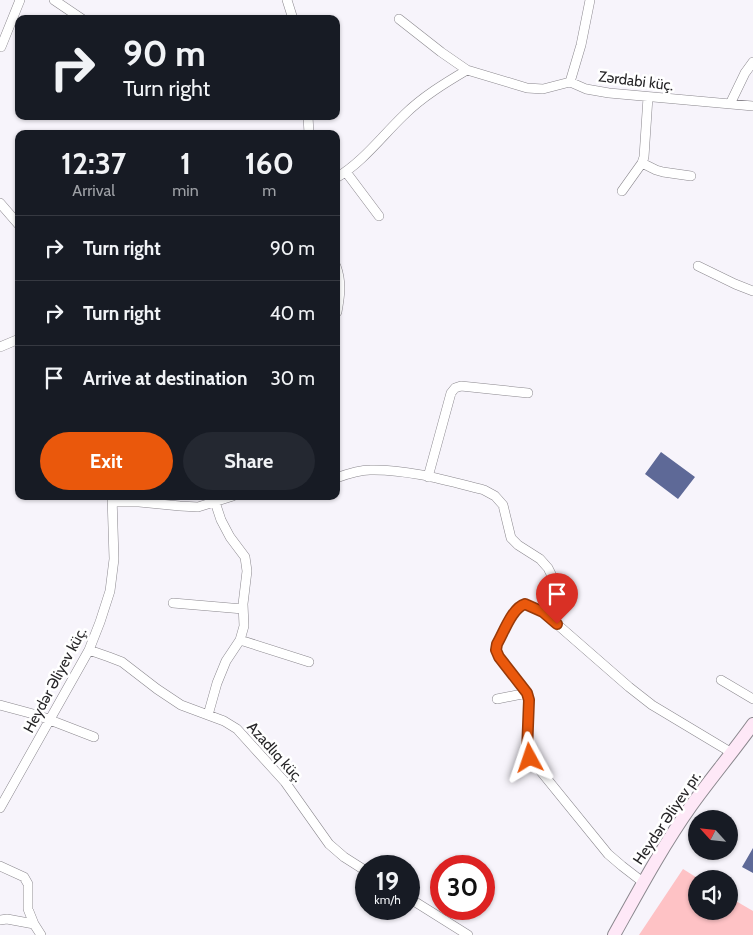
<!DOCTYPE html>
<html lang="en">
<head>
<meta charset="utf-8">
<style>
	body { margin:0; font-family:Cabin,sans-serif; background:#242831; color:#f1f3f6; height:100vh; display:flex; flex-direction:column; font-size:19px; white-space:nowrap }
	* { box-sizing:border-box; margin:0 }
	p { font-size:16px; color:#9ea1a6 }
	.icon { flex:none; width:28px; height:28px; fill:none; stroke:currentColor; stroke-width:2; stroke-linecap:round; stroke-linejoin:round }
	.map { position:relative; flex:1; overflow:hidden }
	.sheet { position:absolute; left:15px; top:130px; width:325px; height:370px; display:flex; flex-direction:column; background:#171b24; border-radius:10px; box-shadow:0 1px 4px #0004 }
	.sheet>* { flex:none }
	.top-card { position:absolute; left:15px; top:15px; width:325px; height:105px; border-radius:10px; box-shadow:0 1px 4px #0004; background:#171b24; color:#f1f3f6; overflow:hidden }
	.needle { width:32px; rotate:297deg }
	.tools { position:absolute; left:688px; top:810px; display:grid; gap:10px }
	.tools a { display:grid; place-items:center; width:50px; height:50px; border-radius:50%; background:#171b24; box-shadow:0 1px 4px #0004; font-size:25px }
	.speed { position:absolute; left:355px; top:855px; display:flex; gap:10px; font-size:25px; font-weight:700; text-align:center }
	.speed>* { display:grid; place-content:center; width:65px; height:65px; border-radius:50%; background:#171b24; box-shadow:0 1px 4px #0004; line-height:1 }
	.speed small { font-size:12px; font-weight:400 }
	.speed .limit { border:8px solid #d22; background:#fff; color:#111 }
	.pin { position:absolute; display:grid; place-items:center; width:42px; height:42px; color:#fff; margin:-51px -21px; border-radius:50% 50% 50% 0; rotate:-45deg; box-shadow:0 0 5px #0007 }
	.pin .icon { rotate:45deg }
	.me { position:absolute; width:55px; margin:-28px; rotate:355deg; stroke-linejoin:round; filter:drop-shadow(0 0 4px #0008) }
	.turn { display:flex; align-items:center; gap:18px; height:105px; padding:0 25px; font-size:22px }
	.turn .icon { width:65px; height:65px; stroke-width:2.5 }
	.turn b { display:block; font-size:35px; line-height:42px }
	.eta { display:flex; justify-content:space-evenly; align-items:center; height:85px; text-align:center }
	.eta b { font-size:30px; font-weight:700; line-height:35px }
	.cta { display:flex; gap:10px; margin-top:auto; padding:10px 25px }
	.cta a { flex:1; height:58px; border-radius:30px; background:#ea580c; color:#fff; font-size:20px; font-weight:700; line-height:58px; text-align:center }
	.cta a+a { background:#242831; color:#f1f3f6 }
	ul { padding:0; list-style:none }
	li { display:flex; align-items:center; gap:15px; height:65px; padding:0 25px; border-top:1px solid #363941 }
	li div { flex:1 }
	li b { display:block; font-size:19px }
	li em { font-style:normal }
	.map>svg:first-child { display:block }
	.green { fill:#fec2c5 }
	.building { fill:#5e6997 }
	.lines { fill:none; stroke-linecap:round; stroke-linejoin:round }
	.street-casing { stroke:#8a878d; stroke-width:10 }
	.secondary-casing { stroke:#8a878d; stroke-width:14 }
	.street { stroke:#fff; stroke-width:9 }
	.secondary { stroke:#fee8f7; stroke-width:12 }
	.route-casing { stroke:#983908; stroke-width:12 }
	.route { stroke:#ea580c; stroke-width:9 }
	.labels { text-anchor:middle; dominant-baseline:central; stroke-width:5; stroke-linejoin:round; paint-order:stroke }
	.street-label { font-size:15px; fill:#272628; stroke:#fff }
</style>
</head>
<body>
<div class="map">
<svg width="753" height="935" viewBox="0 0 753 935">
	<rect width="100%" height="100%" fill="#f7f4fb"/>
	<path class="green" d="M683,869L699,879H696V911H729V897L753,911V935H639Z"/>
	<path class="building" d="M661,452L695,477L678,499L645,474Z
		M753,848V873L742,867Z"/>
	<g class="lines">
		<g class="street-casing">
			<path id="street" d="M54,0L82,19
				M287,0L293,19
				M590,0L581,45L570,82L586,89L609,93L753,106
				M399,19L441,52L467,70
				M1,47L20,0
				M730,104L745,73L753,62
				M308,116L309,134
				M642,163L656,170L663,172L691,176
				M346,172L379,216
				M336,178C363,162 382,136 404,115C422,97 445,83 467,70L527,88L543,89L570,82
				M622,191L642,163L644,157L648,97
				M0,203L19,225
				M336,266C342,282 340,296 337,312
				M698,266L735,284L753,291
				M0,347L19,339
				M428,477L451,393L455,388L461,386L528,393
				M336,478C347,474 359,470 370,470C408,469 448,481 484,490L495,496L503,505L511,538L518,545L540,559L548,568L552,576V590L543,612L629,687L652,705L732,753
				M112,502H139L180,506L198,507L233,496
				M173,603L243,609
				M543,612L525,604C512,608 504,632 497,644L496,650L499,657L527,693L529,701L527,752L530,758L608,854L622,866L644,883
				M240,640L309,662
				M89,650L109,657L122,662L157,689L181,705L224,721L237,729L285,782L329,844L344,857L366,871
				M721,680L753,699
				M497,699L527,693
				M0,705L37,715L94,737
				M208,715L217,683L226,661L240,640L244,626L243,604L247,571L245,557L230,537L221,520L215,502
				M0,808L89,650L100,622L110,591L114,559L112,496
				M0,866L24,877L28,884V909L34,924L41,935
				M409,898L468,935
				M0,920L7,919L34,924"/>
		</g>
		<g class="secondary-casing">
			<path id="secondary" d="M614,935C638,892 662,847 691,806C711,778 733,752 753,724"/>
		</g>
		<use href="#street" class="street"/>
		<use href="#secondary" class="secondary"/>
	</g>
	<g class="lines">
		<g class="route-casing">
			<path id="route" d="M530,758L527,752L529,700L527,693L499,657L496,650L497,644C504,632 512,608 525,604L543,612L557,624"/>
		</g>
		<use href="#route" class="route"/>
	</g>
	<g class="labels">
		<g class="street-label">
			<text transform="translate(636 81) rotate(7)">Zərdabi küç.</text>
			<text transform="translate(55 680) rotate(-62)">Heydər Əliyev küç.</text>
			<text transform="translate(275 752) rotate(48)">Azadlıq küç.</text>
			<text transform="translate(667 818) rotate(-56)">Heydər Əliyev pr.</text>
		</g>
	</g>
</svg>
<div class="tools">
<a><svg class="needle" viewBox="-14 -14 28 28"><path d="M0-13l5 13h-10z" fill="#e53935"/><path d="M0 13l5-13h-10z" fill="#9ea1a6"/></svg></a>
<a><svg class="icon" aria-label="sound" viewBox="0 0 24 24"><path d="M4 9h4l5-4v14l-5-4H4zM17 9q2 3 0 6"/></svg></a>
</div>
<div class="speed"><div>19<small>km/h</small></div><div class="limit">30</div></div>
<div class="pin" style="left:557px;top:624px;background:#d93025"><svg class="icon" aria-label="arrive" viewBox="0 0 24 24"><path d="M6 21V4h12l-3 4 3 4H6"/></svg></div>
<svg class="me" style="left:530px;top:758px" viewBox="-20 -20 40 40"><path d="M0-17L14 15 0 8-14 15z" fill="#ea580c" stroke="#fff" stroke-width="4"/></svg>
<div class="top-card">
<div class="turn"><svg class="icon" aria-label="right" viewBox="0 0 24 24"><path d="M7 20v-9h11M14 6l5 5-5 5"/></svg><div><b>90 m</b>Turn right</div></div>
</div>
<section class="sheet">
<div class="eta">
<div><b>12:37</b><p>Arrival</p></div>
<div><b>1</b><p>min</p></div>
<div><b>160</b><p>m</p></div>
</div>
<ul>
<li><svg class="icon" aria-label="right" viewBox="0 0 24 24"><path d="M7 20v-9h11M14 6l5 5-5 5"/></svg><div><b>Turn right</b></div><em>90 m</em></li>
<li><svg class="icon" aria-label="right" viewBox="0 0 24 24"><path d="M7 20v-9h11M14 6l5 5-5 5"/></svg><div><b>Turn right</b></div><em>40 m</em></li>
<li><svg class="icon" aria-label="arrive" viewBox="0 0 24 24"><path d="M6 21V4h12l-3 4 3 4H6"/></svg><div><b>Arrive at destination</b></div><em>30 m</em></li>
</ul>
<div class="cta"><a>Exit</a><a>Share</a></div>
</section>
</div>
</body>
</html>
